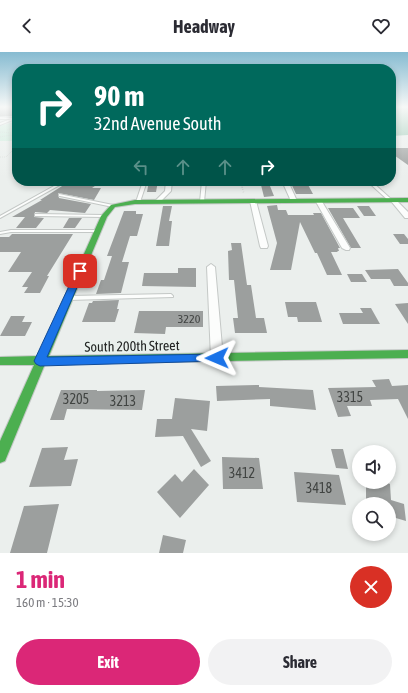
<!DOCTYPE html>
<html lang="en">
<head>
<meta charset="utf-8">
<style>
	body { margin:0; font-family:"Asap Condensed",sans-serif; background:#f2f2f3; color:#2b2b33; height:100vh; display:flex; flex-direction:column; font-size:15px; white-space:nowrap }
	* { box-sizing:border-box; margin:0 }
	p { font-size:13px; color:#7c7c81 }
	.icon { flex:none; width:22px; height:22px; fill:none; stroke:currentColor; stroke-width:2; stroke-linecap:round; stroke-linejoin:round }
	.map { position:relative; height:501px; overflow:hidden }
	.sheet { display:flex; flex-direction:column; background:#fff; flex:1 }
	.sheet>* { flex:none }
	.top-card { position:absolute; left:12px; top:12px; width:384px; height:122px; border-radius:16px; box-shadow:0 2px 6px #0003; background:#00695c; color:#fff; overflow:hidden }
	.buttons { position:absolute; left:352px; top:393px; display:grid; gap:8px }
	.buttons a { display:grid; place-items:center; width:44px; height:44px; border-radius:50%; background:#fff; box-shadow:0 2px 6px #0003; font-size:20px }
	.pin { position:absolute; display:grid; place-items:center; width:34px; height:34px; color:#fff; margin:-17px; border-radius:8px; box-shadow:0 2px 6px #0006 }
	.me { position:absolute; width:44px; margin:-22px; rotate:269deg; stroke-linejoin:round; filter:drop-shadow(0 0 3px #0008) }
	.turn { display:flex; align-items:center; gap:14px; height:84px; padding:0 16px; font-size:18px }
	.turn .icon { width:52px; height:52px; stroke-width:2.5 }
	.turn b { display:block; font-size:28px; line-height:34px }
	.lanes { display:flex; align-items:center; height:38px; padding:0 16px; background:#0003; justify-content:center; gap:20px; direction:ltr }
	.lanes .off { opacity:.35 }
	.round { display:grid; place-items:center; flex:none; width:42px; height:42px; border-radius:21px; background:#f2f2f3 }
	.summary { display:flex; align-items:center; justify-content:space-between; height:68px; padding:0 16px }
	h1 { font-size:24px; font-weight:700; line-height:30px; color:#db2777 }
	.primary-button { display:flex; gap:8px; margin-top:auto; padding:8px 16px }
	.primary-button a { flex:1; height:46px; border-radius:24px; background:#db2777; color:#fff; font-size:16px; font-weight:700; line-height:46px; text-align:center }
	.primary-button a+a { background:#f2f2f3; color:#2b2b33 }
	header { display:flex; justify-content:space-between; align-items:center; height:52px; padding:0 16px; background:#fff; font-size:18px; font-weight:700 }
	.map>svg:first-child { display:block }
	.green { fill:#cdecdc }
	.water { fill:#94c6af }
	.building { fill:#9c9f9e }
	.lines { fill:none; stroke-linecap:round; stroke-linejoin:round }
	.lane-casing { stroke:#c4c8c6; stroke-width:2 }
	.street-casing { stroke:#c4c8c6; stroke-width:2 }
	.fast-casing { stroke:#c4c8c6; stroke-width:2 }
	.path-far1 { stroke:#cccdcd; stroke-width:1; stroke-dasharray:0.5 1.5; stroke-linecap:butt }
	.path { stroke:#cccdcd; stroke-width:1.5; stroke-dasharray:0.5 2; stroke-linecap:butt }
	.lane { fill:#fcfdfc; fill-rule:evenodd }
	.street { fill:#fcfdfc; fill-rule:evenodd }
	.fast { fill:#4caf50; fill-rule:evenodd }
	.route { fill:#1a73e8; stroke:#114b97 }
	.labels { text-anchor:middle; dominant-baseline:central; stroke-width:4; stroke-linejoin:round; paint-order:stroke }
	.number-label { font-size:12px; fill:#414442 }
	.street-label { font-size:14px; fill:#232524; stroke:#e9f1ed }
	.near-number-label { font-size:14px; fill:#414442 }
</style>
</head>
<body>
<header><svg class="icon" aria-label="back" viewBox="0 0 24 24"><path d="M15 5l-7 7 7 7"/></svg>Headway<svg class="icon" aria-label="heart" viewBox="0 0 24 24"><path d="M12 20l-8-8c-3-5 5-10 8-4 3-6 11-1 8 4z"/></svg></header>
<div class="map">
<svg width="408" height="501" viewBox="0 0 408 501">
	<rect width="100%" height="100%" fill="#ebefed"/>
	<path class="green" d="M17,69V89H0V74Z"/>
	<path class="water" d="M391,55H408V83L391,84Z"/>
	<path class="building" d="M0,55H17V63L13,64H0Z
		M391,96H408V113L391,101Z
		M70,129H102L92,136H101L94,148L58,141L59,146L91,152L85,161L50,158L47,161L35,160L34,165L44,166L36,176H16L25,165H12L42,148H40Z
		M149,129H158L156,140H147Z
		M260,129H268L274,144L264,145Z
		M290,129H306L313,142H296Z
		M277,153L278,158H286L288,163H314L313,161H321L340,196H338L339,199H337L338,200H331L342,223H327L317,201H315L300,170L291,218H270L277,191L267,154Z
		M163,154H172L169,169H172L169,194H156Z
		M357,154H369L376,164H364Z
		M328,156H353L360,166H343L361,196H351Z
		M124,159H136V162H143L137,184H130L122,210H129L121,241L96,242L101,228H104L112,204H107Z
		M69,166H82L75,176H63Z
		M12,182H73L47,224H49L40,241H24L28,235H22L32,220H8L21,200H0V185H9Z
		M393,182H404L408,187V192H400Z
		M231,191H241L247,233H251L256,266H264L267,281H235L233,266H238L234,228H229L228,199L232,198Z
		M178,216H196V235L142,234L144,221H178Z
		M398,217L408,231V234H394L390,227H371L365,218Z
		M347,222H362L367,230H351Z
		M119,248L117,257H119L115,270H82L89,251H92L93,249Z
		M285,250H316L322,270H298L297,265H288Z
		M408,251V272L395,252Z
		M360,256H371L380,272H343L339,261H363Z
		M139,259H203V275H166L165,282L134,281Z
		M11,264H25L22,270H32L25,284H0Z
		M389,327L392,334L408,333V367L398,347L370,348L372,354H347L351,364L338,365L328,336L376,335L372,328Z
		M259,333V335L313,338L316,358L270,354V347L217,349L216,334Z
		M61,338H97V339L145,338L142,358L67,357L64,368H50Z
		M175,346L210,349L207,379L191,377L211,409L201,415L183,384L155,385L157,367H172Z
		M68,395L64,408L78,407L71,434L29,435L42,396Z
		M331,397H343L348,417L336,416Z
		M222,405L259,406L263,437H223Z
		M194,417L209,433L180,466L157,440L175,422L182,430Z
		M294,420L339,423L346,453L297,450Z
		M366,430H385L390,432L391,448L404,452L406,469L389,464V452H366Z
		M59,452L47,501H10L24,454Z
		M163,483L186,488L183,501H159Z"/>
	<g class="lines">
		<g class="lane-casing">
			<path id="lane" d="M0,65L14,66L15,67L0,73V71L11,67H0Z
				M63,129H67L0,166V164Z
				M143,129H147L140,150L137,151L136,150Z
				M202,129H206L204,150L202,151L200,150Z
				M367,129H371L391,147V149H389Z
				M59,142L113,153L115,154L113,155L60,144H59Z
				M35,162L104,163L106,164L104,165L36,164H35Z
				M11,178H98L100,179L98,180H11L0,182V180Z
				M171,242L173,244V245L69,248L67,246L69,244Z"/>
		</g>
		<g class="street-casing">
			<path id="street" d="M166,129H172L171,139L159,151H155V149L165,139Z
				M282,129H288L297,149L296,150L291,149Z
				M253,147L256,149L268,194L267,196H261L260,194L250,149Z
				M316,147L321,148L350,196L349,198H346L342,196L315,148Z
				M391,147H395L408,160V166H405L391,149Z
				M211,212L215,215L223,306L221,309L217,311L213,309L211,306L207,215Z"/>
		</g>
		<g class="fast-casing">
			<path id="fast" d="M408,146V150L135,152L115,155L107,165L49,304L408,298V306L45,312L5,409L0,411V389L34,313H0V305L38,304L101,164L111,153L135,148Z"/>
		</g>
		<path class="path-far1" d="M7,78L17,75
			M0,80L11,81L17,79
			M0,85L11,83L13,86H17
			M0,105H6L17,94
			M238,129L243,136"/>
		<path class="path" d="M242,135L244,142"/>
		<use href="#lane" class="lane"/>
		<use href="#street" class="street"/>
		<use href="#fast" class="fast"/>
	</g>
	<linearGradient id="sky" x2="0" y2="1"><stop stop-color="#86bbd1"/><stop offset="0.44" stop-color="#f6f8f7"/><stop offset="1" stop-color="#f6f8f7" stop-opacity="0"/></linearGradient>
	<rect width="408" height="125" fill="url(#sky)"/>
	<path class="route" d="M80,217L84,219L47,305L217,302L220,303L222,306L220,309L40,314L36,312L34,309L76,219Z"/>
	<g class="labels">
		<g class="number-label">
			<text x="189" y="267">3220</text>
		</g>
		<g class="street-label">
			<text transform="translate(132 294) rotate(-1)">South 200th Street</text>
		</g>
		<g class="near-number-label">
			<text x="350" y="345">3315</text>
			<text x="76" y="347">3205</text>
			<text x="123" y="349">3213</text>
			<text x="242" y="421">3412</text>
			<text x="319" y="436">3418</text>
		</g>
	</g>
</svg>
<div class="buttons">
<a><svg class="icon" aria-label="sound" viewBox="0 0 24 24"><path d="M4 9h4l5-4v14l-5-4H4zM17 9q2 3 0 6"/></svg></a>
<a><svg class="icon" aria-label="search" viewBox="0 0 24 24"><circle cx="10" cy="10" r="6"/><path d="M15 15l6 6"/></svg></a>
</div>
<div class="pin" style="left:80px;top:219px;background:#d93025"><svg class="icon" aria-label="arrive" viewBox="0 0 24 24"><path d="M6 21V4h12l-3 4 3 4H6"/></svg></div>
<svg class="me" style="left:217px;top:306px" viewBox="-20 -20 40 40"><path d="M0-17L14 15 0 8-14 15z" fill="#1a73e8" stroke="#fff" stroke-width="4"/></svg>
<div class="top-card">
<div class="turn"><svg class="icon" aria-label="right" viewBox="0 0 24 24"><path d="M7 20v-9h11M14 6l5 5-5 5"/></svg><div><b>90 m</b>32nd Avenue South</div></div>
<div class="lanes"><svg class="icon off" aria-label="left" viewBox="0 0 24 24"><path d="M17 20v-9H6M10 6l-5 5 5 5"/></svg><svg class="icon off" aria-label="ahead" viewBox="0 0 24 24"><path d="M12 20V5M6 11l6-6 6 6"/></svg><svg class="icon off" aria-label="ahead" viewBox="0 0 24 24"><path d="M12 20V5M6 11l6-6 6 6"/></svg><svg class="icon" aria-label="right" viewBox="0 0 24 24"><path d="M7 20v-9h11M14 6l5 5-5 5"/></svg></div>
</div>
</div>
<section class="sheet">
<div class="summary"><div><h1>1 min</h1><p>160 m · 15:30</p></div><a class="round" style="background:#d93025;color:#fff"><svg class="icon" aria-label="close" viewBox="0 0 24 24"><path d="M6 6l12 12M18 6L6 18"/></svg></a></div>
<div class="primary-button"><a>Exit</a><a>Share</a></div>
</section>
</body>
</html>
